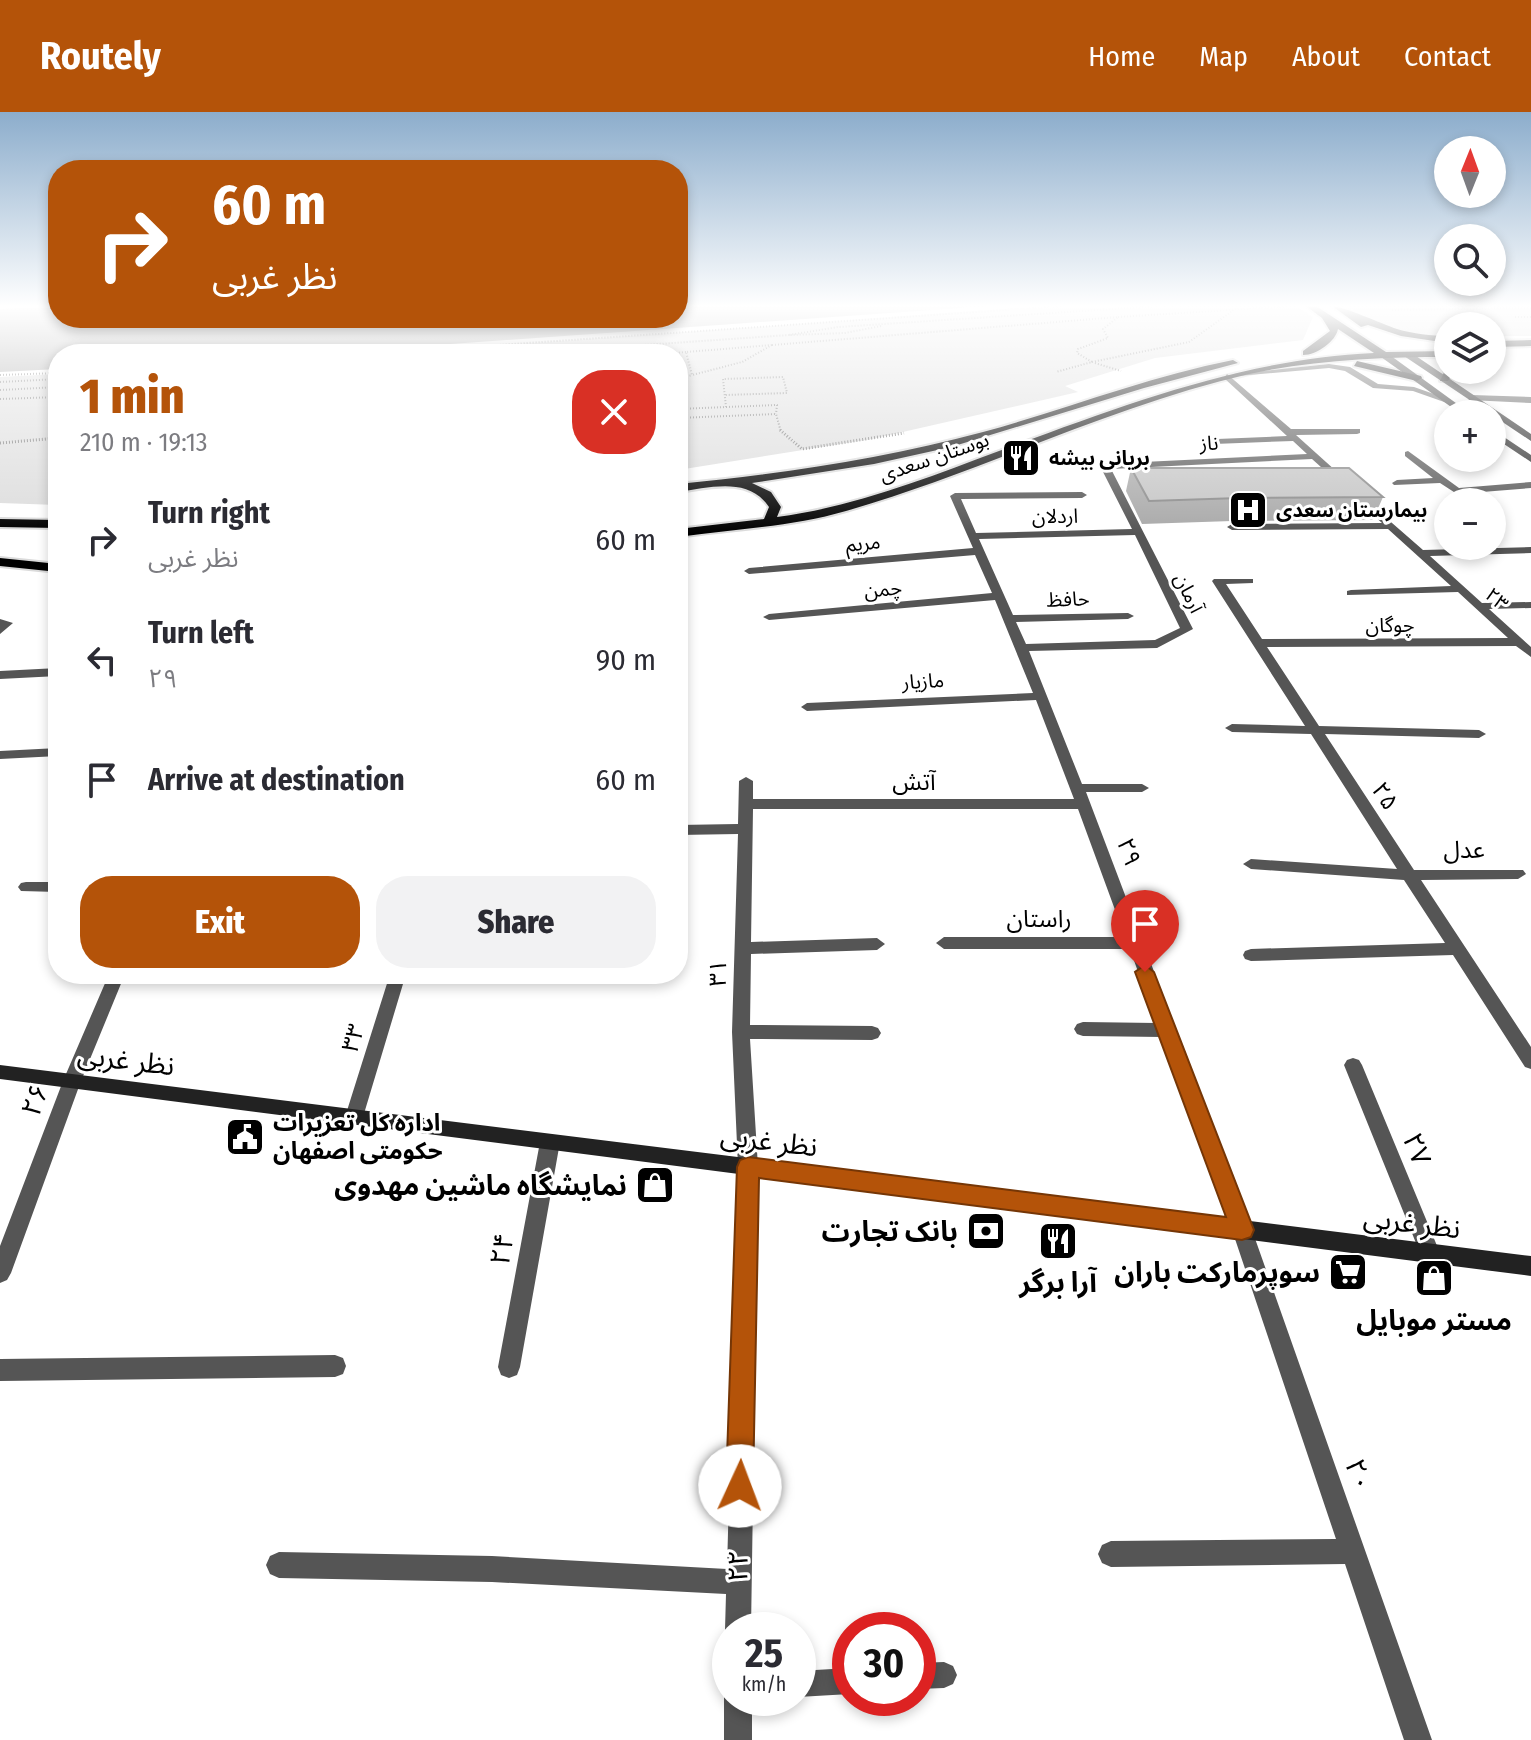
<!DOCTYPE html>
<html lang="en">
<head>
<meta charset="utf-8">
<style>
	body { margin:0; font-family:"Fira Sans Condensed","Noto Sans Arabic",sans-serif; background:#f2f2f3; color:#2b2b33; height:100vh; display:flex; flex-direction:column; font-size:30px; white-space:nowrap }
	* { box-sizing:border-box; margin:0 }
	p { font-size:26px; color:#7c7c81 }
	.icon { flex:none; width:44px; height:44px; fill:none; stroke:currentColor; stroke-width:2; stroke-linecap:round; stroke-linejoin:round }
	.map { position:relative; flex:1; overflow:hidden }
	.details { position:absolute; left:48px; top:232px; width:640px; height:640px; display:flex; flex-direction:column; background:#fff; border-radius:32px; box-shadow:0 4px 12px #0003 }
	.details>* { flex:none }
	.top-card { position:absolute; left:48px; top:48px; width:640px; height:168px; border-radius:32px; box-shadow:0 4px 12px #0003; background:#b45309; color:#fff; overflow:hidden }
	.needle { width:52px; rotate:1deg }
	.buttons { position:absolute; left:1434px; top:24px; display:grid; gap:16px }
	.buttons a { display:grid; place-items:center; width:72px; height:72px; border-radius:50%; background:#fff; box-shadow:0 4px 12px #0003; font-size:40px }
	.speed { position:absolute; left:712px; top:1500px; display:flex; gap:16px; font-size:40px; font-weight:700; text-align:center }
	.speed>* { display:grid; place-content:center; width:104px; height:104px; border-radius:50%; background:#fff; box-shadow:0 4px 12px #0003; line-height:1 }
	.speed small { font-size:20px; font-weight:400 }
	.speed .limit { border:12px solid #d22; background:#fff; color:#111 }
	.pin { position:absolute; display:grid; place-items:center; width:68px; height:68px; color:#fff; margin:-82px -34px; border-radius:50% 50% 50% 0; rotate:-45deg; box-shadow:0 0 8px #0007 }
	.pin .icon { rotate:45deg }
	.me { position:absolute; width:88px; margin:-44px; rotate:2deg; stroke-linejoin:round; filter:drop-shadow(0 0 6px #0008) }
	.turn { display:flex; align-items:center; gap:28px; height:168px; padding:0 32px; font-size:36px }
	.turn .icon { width:104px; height:104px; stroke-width:2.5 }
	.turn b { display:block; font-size:56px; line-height:68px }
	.round { display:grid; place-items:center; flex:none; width:84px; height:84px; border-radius:32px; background:#f2f2f3 }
	.overview { display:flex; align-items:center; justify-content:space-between; height:136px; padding:0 32px }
	h1 { font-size:48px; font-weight:800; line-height:60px; color:#b45309 }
	.cta { display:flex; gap:16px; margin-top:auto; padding:16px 32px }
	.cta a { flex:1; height:92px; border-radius:32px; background:#b45309; color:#fff; font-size:32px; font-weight:800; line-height:92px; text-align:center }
	.cta a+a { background:#f2f2f3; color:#2b2b33 }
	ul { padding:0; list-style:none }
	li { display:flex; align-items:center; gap:24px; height:120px; padding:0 32px }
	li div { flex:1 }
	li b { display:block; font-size:30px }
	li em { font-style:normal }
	header { display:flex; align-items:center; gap:48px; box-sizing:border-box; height:112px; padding:0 40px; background:#b45309; color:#fff }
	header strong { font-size:38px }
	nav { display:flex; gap:44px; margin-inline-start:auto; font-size:28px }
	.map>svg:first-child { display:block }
	.green { fill:#dcdcdc }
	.water { fill:#a3a3a3 }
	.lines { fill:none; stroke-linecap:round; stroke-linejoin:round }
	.primary-casing { stroke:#dbdbdb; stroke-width:4 }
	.path-far1 { stroke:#777; stroke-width:2; stroke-dasharray:1 2; stroke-linecap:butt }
	.path { stroke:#777; stroke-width:3; stroke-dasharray:1 2; stroke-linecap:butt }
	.lane { fill:#555; fill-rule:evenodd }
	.street { fill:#555; fill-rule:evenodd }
	.secondary { fill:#222; fill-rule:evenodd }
	.primary { fill:#000; fill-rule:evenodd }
	.wall { fill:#a9a9a9 }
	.building { fill:#c4c4c4; stroke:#898989; stroke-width:2 }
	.route { fill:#b45309; stroke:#753606; stroke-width:2 }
	.labels { text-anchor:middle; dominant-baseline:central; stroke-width:6; stroke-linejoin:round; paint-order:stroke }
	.far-street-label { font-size:20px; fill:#000; stroke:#fff }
	.far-poi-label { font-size:20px; font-weight:bold; fill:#000; stroke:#fff; text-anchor:start }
	.street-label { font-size:24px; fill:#000; stroke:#fff }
	.poi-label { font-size:24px; font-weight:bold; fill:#000; stroke:#fff; text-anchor:start }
	.near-street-label { font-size:28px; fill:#000; stroke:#fff }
	.near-poi-label { font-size:28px; font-weight:bold; fill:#000; stroke:#fff; text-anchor:end }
</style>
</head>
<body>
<header>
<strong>Routely</strong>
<nav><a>Home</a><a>Map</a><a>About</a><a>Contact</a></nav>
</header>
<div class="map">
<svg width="1531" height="1628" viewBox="0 0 1531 1628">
	<rect width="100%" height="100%" fill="#fff"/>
	<path class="green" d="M1296,194L1313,205L1303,228L1155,246L1065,274L1078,280L872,327L678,358V242H383L1029,195Z
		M1346,194H1531V224H1492V214H1448V224C1410,220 1379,214 1346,194Z
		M58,262V393L0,391V265Z"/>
	<path class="water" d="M678,194H988L310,242H58V257L0,260V197L58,195V206H678Z"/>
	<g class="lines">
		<g class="primary-casing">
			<path id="primary" d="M1306,194H1316L1386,240L1448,239V245C1381,245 1314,248 1249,262C1110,294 982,360 846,399C791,415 734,417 678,425V417L764,407L769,395C748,364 709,376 678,380V372C781,362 883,347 983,320C1067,297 1147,265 1233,248L1238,251L1144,276L951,335L874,352L752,371L771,380L781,395L777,405C854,395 927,366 999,339C1122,294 1242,247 1374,241L1338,217C1336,229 1317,243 1303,243V239L1330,219L1322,206Z
				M1332,194C1343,194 1382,212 1397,217C1413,222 1431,223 1448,225V231L1401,224L1368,213L1361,215Z
				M1531,228V234L1492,235V229Z
				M1357,249L1421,264L1422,266L1417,269L1354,254Z
				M1446,256L1455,258L1448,269H1440Z
				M0,407L58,408V416L0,415Z
				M0,446L58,452V460L0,454Z"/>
		</g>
		<path class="path-far1" d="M1392,198L1531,196
			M1118,205L1292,194
			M1515,205H1531
			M881,214L845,221L789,223L838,215L1158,194
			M772,233L1118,205L1103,217L1108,226L1078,237L1077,241L1092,250L1056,260
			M772,233L742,250L692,263L686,240Z
			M368,242L1063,194
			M513,242L789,223
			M664,242L686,240
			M1092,250L1189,230L1235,197
			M1095,251L1121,259
			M0,263L58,261
			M678,267L692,263
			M0,270L58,267
			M0,278L58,275
			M0,287L58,285
			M726,295L777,293L776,302
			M678,297L726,295L723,267L783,265L787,281L725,283
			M678,306L776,302L781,320"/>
		<path class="path" d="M780,318L802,337L904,321
			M0,331L58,326"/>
		<path class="lane" d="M1329,252L1350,255L1378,272L1414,275L1451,288L1447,291L1413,279L1373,276L1345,259L1329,256L1238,264L1234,262Z"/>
		<path class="street" d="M1227,262L1291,317H1360V321L1357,322L1296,323L1346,368V372H1340L1312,347L1111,357L1193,517L1157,536L1029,539L1082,672H1142L1149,676L1142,680H1086L1252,1118L1432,1628H1404L1345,1452L1111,1455L1102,1451L1098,1442L1102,1433L1111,1429L1336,1427L1232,1118L1162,925L1083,924L1077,922L1074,917L1077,912L1083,910L1156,911L1130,837H944L936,831L944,825H1125L1078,697H753L751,830L877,826L885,832L877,838L751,842L750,913L872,914L878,916L881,921L878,926L872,928L750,927L758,1055L751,1518H730L729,1527L725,1518L726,1482L492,1470L279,1466L270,1462L266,1453L270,1444L279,1440L492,1444L727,1457L738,1055L732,920L738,722L678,723V713L738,712L739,669L746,665L753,669V687H1074L1036,588L807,599L801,595L807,591L1033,581L995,488L769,508L763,505L769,502L992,481L975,443L749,462L744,459L749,456L973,436L950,384L955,381L1082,380L1087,383L1082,386L961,387L976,421L1132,417L1100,354L1102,352L1307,342L1293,329L1214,332V328L1217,327L1287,324L1224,266ZM1135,423L1180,516L1155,528L1026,532L1016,510L1128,507L1134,504L1128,501L1013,503L979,427Z
			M1472,283L1531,285V291L1469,288L1468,286Z
			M1408,339L1459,376L1531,370V376L1457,382L1440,371L1394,373L1392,371L1397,368L1433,366L1405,344V340Z
			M1360,383L1423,438L1531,435V441L1430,444L1482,491L1531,490V496L1489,497L1531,535V545L1516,534L1267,535L1319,614L1479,618L1486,622L1479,626L1325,622L1414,758H1523L1526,762L1518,767L1421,768L1531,935V957L1525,955L1453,843L1251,849L1245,847L1243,843L1245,839L1251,837L1445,831L1404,768L1251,757L1243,752L1251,747L1397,757L1311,622L1232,620L1225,616L1232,612L1305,614L1212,469L1214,467H1253V471L1226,472L1262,527L1508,526L1458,480L1347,483V479L1351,478L1451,474L1388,417L1232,418L1227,415L1232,412L1382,411L1357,388V384Z
			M0,507L13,511L0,522Z
			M58,556V564L0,567V559Z
			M58,636V644L0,647V639Z
			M26,770H58V780L21,779L18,775L21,771Z
			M109,862H125L81,969L11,1161L7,1168L0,1171V1134L63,969Z
			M390,862H406L363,1005L361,1011L354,1013L347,1011L345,1005Z
			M1353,946L1359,948L1362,953L1440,1141L1437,1148L1430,1151L1423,1148L1420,1141L1344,953L1347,948Z
			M550,1022L557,1024L560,1030L520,1255L517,1263L509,1266L501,1263L498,1255L540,1030L543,1024Z
			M335,1243L343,1246L346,1254L343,1262L335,1265L0,1269V1247Z
			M944,1550L953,1554L957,1563L953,1572L944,1576L918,1577V1551Z
			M850,1556V1582L798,1585V1559Z
			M728,1576L730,1586H752V1628H724V1586Z"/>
		<path class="secondary" d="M1404,240H1410L1531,322V329L1404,244Z
			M1381,241H1387L1471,302H1461L1381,245Z
			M1492,317L1531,343V350L1492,324Z
			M0,953L1531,1144V1164L0,967Z"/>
		<use href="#primary" class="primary"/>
	</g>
	<path class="wall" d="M1131,356L1383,385L1373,408L1232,409L1142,412L1126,379Z"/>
	<path class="building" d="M1131,356H1349L1383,385L1239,386L1149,389Z"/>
	<linearGradient id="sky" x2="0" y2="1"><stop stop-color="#8cadcc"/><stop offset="0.46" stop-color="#fff"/><stop offset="1" stop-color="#fff" stop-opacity="0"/></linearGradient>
	<rect width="1531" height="422" fill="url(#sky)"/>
	<path class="route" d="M1145,853L1154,860L1254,1118L1251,1125L1242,1128L759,1066L753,1374L749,1383L740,1387L730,1383L726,1374L737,1055L740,1048L748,1045L1226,1105L1135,860Z"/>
	<defs>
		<g id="restaurant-square" transform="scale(2)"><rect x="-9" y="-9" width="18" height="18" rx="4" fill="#000" stroke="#fff"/><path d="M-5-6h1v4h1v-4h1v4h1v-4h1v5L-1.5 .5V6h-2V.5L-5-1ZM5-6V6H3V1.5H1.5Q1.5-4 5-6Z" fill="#fff"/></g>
		<g id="hospital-square" transform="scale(2)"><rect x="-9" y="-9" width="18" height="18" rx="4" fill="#000" stroke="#fff"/><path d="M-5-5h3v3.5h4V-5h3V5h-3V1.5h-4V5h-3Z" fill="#fff"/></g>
		<g id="civic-square" transform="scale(2)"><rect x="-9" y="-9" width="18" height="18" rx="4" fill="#000" stroke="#fff"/><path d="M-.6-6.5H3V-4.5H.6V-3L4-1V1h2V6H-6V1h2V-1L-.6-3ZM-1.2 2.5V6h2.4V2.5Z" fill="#fff"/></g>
		<g id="shop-square" transform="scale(2)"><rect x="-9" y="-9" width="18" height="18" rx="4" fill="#000" stroke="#fff"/><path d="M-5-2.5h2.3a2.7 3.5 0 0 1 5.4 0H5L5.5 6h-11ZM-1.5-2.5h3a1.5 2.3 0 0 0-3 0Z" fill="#fff"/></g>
		<g id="bank-square" transform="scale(2)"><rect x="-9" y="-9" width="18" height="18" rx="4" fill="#000" stroke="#fff"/><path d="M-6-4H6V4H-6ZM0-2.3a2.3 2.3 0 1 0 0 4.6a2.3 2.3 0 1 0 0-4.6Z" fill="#fff"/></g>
		<g id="supermarket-square" transform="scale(2)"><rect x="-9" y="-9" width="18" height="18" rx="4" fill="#000" stroke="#fff"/><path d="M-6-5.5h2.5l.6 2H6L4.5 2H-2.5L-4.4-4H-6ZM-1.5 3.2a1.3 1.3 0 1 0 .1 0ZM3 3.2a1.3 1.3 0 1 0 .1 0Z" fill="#fff"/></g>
	</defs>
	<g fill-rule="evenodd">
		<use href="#restaurant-square" x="1021" y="346"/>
		<use href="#hospital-square" x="1248" y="398"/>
		<use href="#civic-square" x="245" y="1025"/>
		<use href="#shop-square" x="655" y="1073"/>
		<use href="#bank-square" x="986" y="1119"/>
		<use href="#restaurant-square" x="1058" y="1129"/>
		<use href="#supermarket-square" x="1348" y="1160"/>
		<use href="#shop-square" x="1434" y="1166"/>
	</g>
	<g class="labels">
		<g class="far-street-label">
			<text transform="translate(1209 331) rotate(-2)">ناز</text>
			<text transform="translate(934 345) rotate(-19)">بوستان سعدی</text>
			<text transform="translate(1055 404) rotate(-1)">اردلان</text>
			<text transform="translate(863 431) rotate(-5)">مریم</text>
			<text transform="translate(883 477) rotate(-5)">چمن</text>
			<text transform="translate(1189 481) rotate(64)">آرمان</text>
			<text transform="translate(1068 487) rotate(-2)">حافظ</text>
			<text transform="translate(1497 487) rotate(42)">۲۳</text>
			<text x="1390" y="513">چوگان</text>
			<text transform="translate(923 569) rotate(-3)">مازیار</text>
		</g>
		<g class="far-poi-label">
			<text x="1049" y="346">بریانی بیشه</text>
			<text x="1276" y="398">بیمارستان سعدی</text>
		</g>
		<g class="street-label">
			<text x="914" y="670">آتش</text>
			<text transform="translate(1385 684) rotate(56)">۲۵</text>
			<text transform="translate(1464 738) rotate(-1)">عدل</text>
			<text transform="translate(1129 740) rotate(70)">۲۹</text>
			<text x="1039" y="807">راستان</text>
			<text transform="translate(718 861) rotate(-89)">۳۱</text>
			<text transform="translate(353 926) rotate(-73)">۳۳</text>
		</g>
		<g class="poi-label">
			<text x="273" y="1011">اداره کل تعزیرات<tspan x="273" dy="28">حکومتی اصفهان</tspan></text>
		</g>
		<g class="near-street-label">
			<text transform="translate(126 948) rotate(7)">نظر غربی</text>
			<text transform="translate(35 988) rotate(-69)">۲۶</text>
			<text transform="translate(769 1029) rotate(7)">نظر غربی</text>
			<text transform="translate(1417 1037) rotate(68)">۲۷</text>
			<text transform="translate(1412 1111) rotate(7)">نظر غربی</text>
			<text transform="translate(502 1137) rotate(-80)">۲۴</text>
			<text transform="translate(1359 1363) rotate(71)">۲۰</text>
			<text transform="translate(738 1454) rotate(-89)">۲۲</text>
		</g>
		<g class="near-poi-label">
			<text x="627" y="1073">نمایشگاه ماشین مهدوی</text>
			<text x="958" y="1119">بانک تجارت</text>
			<text x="1320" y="1160">سوپرمارکت باران</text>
			<text x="1058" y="1170" text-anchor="middle">آرا برگر</text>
			<text x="1434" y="1208" text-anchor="middle">مستر موبایل</text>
		</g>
	</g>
</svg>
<div class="buttons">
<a><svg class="needle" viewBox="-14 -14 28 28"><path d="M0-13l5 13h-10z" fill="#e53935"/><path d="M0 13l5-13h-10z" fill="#7c7c81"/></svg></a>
<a><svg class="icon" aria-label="search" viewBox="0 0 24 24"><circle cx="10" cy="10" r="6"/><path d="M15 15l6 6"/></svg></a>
<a><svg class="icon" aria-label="layers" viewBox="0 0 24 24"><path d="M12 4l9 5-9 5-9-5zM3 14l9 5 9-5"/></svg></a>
<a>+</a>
<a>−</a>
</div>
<div class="speed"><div>25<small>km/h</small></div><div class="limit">30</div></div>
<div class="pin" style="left:1145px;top:860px;background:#d93025"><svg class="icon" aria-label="arrive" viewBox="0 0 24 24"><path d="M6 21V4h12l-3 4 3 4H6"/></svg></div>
<svg class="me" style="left:740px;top:1374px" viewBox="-20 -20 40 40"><circle r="19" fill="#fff"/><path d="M0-13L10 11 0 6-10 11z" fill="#b45309"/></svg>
<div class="top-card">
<div class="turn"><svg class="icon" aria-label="right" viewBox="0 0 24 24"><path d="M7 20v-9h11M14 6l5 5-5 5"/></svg><div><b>60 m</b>نظر غربی</div></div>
</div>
<section class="details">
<div class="overview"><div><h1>1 min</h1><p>210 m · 19:13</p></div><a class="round" style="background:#d93025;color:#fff"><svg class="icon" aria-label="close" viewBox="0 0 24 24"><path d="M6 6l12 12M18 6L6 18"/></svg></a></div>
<ul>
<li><svg class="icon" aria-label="right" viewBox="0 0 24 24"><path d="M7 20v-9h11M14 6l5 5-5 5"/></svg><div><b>Turn right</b><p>نظر غربی</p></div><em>60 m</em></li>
<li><svg class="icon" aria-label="left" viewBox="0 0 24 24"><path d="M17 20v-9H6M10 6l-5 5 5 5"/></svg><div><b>Turn left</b><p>۲۹</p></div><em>90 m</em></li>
<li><svg class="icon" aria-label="arrive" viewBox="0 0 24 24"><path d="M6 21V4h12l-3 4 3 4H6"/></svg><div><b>Arrive at destination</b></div><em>60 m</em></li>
</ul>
<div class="cta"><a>Exit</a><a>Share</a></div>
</section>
</div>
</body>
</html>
